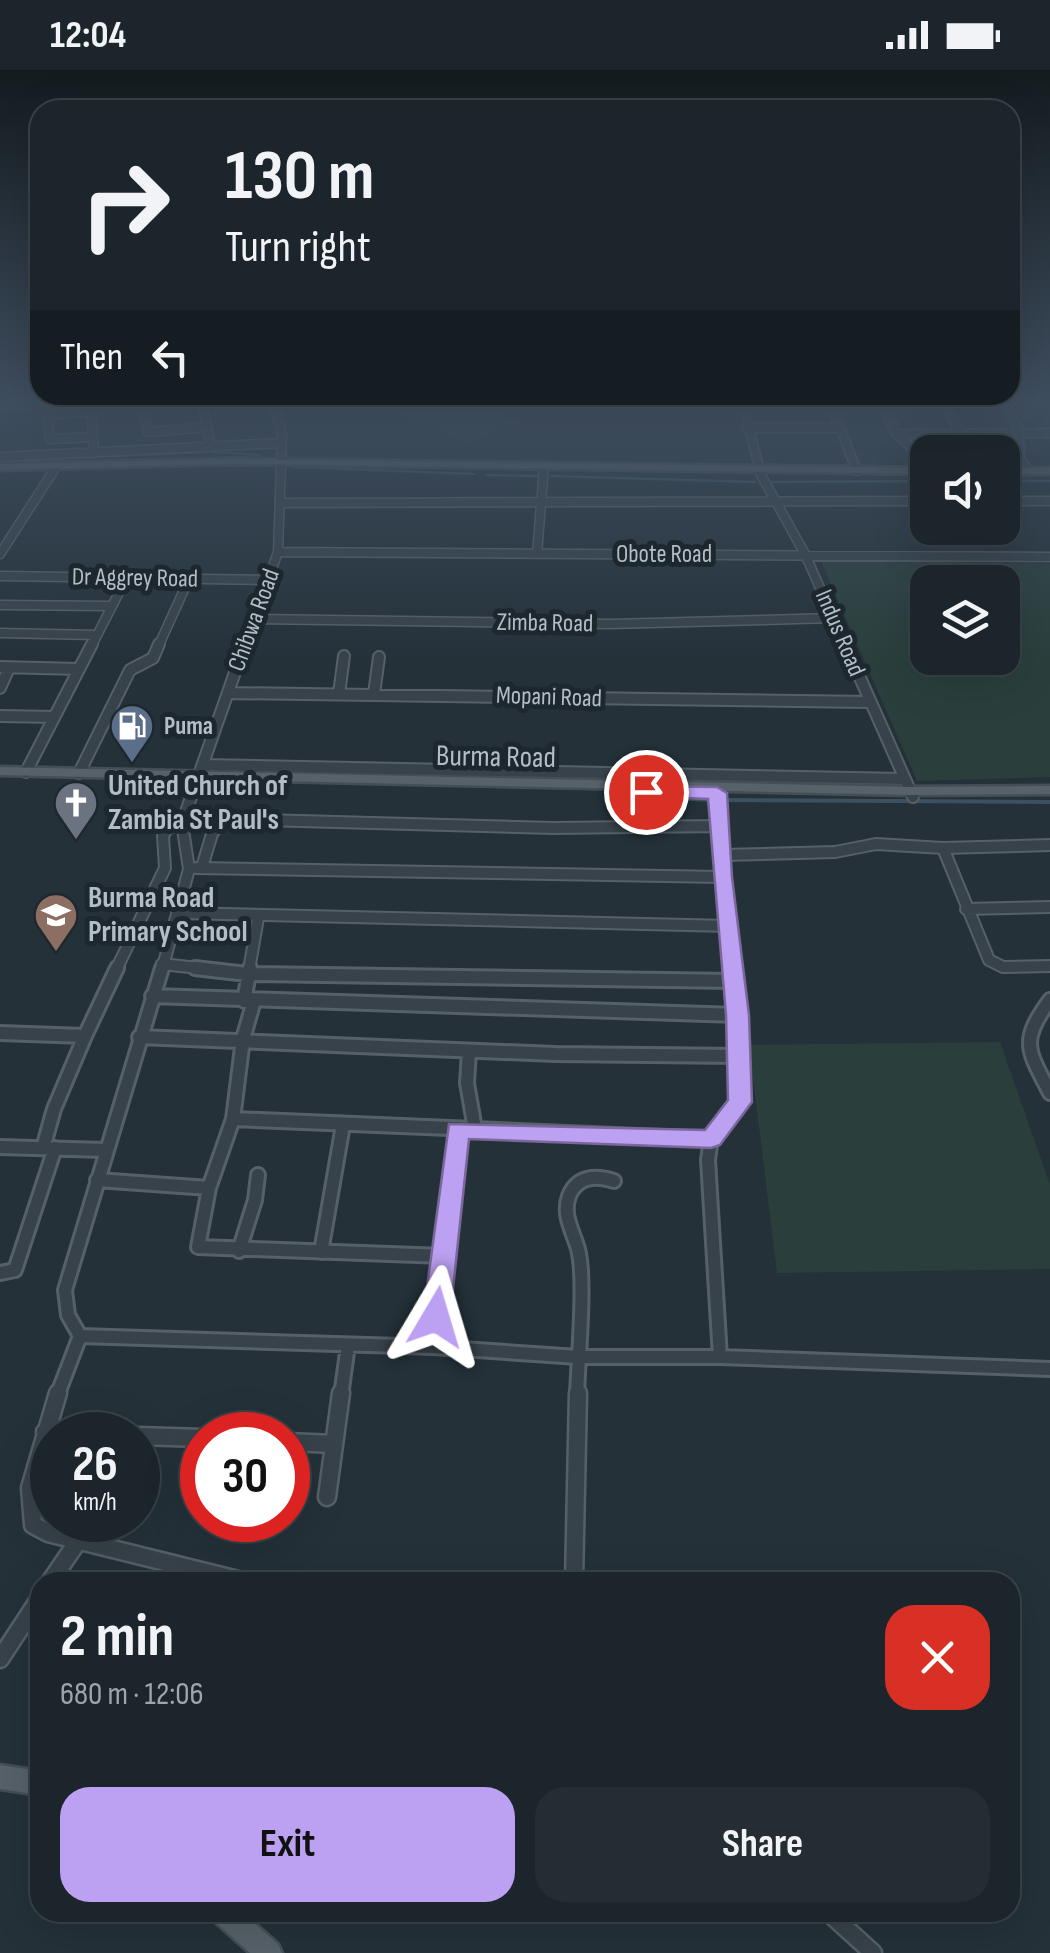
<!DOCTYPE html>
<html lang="en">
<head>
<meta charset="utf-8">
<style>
	body { margin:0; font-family:"Sofia Sans Condensed",sans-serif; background:#242d33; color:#f1f3f6; height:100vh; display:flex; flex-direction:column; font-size:38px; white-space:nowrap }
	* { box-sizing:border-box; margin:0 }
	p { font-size:32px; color:#a0a5a9 }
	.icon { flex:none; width:55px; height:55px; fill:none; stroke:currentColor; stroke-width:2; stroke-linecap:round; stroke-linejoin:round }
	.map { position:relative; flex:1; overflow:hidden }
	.side { position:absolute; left:30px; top:1502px; width:990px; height:350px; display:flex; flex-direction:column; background:#1b252b; border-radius:30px; box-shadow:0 10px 40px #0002,0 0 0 2px #394247 }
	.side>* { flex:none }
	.hud { position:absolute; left:30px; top:30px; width:990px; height:305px; border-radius:30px; box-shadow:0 10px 40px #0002,0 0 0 2px #394247; background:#1b252b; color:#f1f3f6; overflow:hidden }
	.tools { position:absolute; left:910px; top:365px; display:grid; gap:20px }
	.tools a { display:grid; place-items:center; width:110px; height:110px; border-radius:20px; background:#1b252b; box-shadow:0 10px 40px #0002,0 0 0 2px #394247; font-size:50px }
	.speed { position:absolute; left:30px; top:1342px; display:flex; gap:20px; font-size:50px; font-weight:700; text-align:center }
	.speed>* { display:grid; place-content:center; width:130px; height:130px; border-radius:50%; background:#1b252b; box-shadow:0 10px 40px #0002,0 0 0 2px #394247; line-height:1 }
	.speed small { font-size:25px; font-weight:400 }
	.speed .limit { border:15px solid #d22; background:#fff; color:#111 }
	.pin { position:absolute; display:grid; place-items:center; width:85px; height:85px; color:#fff; margin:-42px; border:5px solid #fff; border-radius:50%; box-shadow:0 2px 10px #0007 }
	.me { position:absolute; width:110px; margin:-55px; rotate:7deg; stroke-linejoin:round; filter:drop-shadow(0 0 8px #0008) }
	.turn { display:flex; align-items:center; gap:35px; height:210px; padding:0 30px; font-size:45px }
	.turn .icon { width:130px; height:130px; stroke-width:2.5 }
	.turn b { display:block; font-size:70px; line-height:85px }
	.then { display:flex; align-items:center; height:95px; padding:0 30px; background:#0003; gap:20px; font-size:38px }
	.round { display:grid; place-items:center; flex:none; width:105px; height:105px; border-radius:30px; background:#242d33 }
	.headline { display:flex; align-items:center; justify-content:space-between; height:170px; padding:0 30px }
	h1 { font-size:60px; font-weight:700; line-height:75px }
	.cta { display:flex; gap:20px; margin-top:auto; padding:20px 30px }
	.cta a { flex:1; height:115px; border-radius:30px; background:#bca0f2; color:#111; font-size:40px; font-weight:700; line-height:115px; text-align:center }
	.cta a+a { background:#242d33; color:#f1f3f6 }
	.status { display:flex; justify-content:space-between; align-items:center; height:70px; padding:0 50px; background:#1b252b; direction:ltr }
	.status svg { height:28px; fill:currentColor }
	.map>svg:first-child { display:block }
	.green { fill:#2a3f3c; fill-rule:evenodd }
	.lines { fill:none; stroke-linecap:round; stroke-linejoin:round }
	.stream-far1 { stroke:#3b5161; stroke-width:2.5 }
	.stream { stroke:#3b5161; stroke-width:4 }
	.minor-far3-casing { stroke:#566067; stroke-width:11 }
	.minor-far2-casing { stroke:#566067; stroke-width:14 }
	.minor-far1-casing { stroke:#566067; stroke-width:18 }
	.minor-casing { stroke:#566067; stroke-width:21 }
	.major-casing { stroke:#444e55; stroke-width:5 }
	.minor-far3 { stroke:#38424a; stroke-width:8 }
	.minor-far2 { stroke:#38424a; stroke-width:10 }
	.minor-far1 { stroke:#38424a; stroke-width:12 }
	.minor { stroke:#38424a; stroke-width:16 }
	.major { fill:#566169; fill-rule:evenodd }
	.route { fill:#bca0f2; stroke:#7a689d; stroke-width:2.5 }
	.labels { text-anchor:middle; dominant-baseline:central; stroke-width:10; stroke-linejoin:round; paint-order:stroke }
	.far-street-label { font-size:25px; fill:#b3bdc5; stroke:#1d272e }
	.far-poi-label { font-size:25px; font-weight:bold; fill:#b3bdc5; stroke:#1d272e; text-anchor:start }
	.street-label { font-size:30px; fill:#b3bdc5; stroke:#1d272e }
	.poi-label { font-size:30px; font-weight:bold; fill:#b3bdc5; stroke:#1d272e; text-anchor:start }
</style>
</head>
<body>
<div class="status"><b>12:04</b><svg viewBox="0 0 49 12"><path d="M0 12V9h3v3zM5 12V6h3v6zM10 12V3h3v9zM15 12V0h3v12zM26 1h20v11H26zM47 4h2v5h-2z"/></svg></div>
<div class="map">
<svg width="1050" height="1883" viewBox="0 0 1050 1883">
	<rect width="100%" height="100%" fill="#243139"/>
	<path class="green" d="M449,330H459L520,353L467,372L402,346Z
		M820,489L1050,494V707L917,711ZM928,512H1002V588H928Z
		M1000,972L1050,1115V1199L777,1203L749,975Z"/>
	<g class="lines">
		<path class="stream-far1" d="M211,382L258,385
			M0,391L206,382
			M294,397L474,404
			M1002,398H1019
			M1027,398H1046
			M486,405L537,406
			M551,406L755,412
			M1002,411H1050
			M772,412L928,411"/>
		<path class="stream" d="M607,724L710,730
			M726,730L1050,732"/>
		<g class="minor-far3-casing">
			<path id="minor-far3" d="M742,330L761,405L805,484L846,577
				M788,330L866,331
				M862,330H1050
				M881,331L895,362L928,393
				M942,331L961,364
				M1003,331L1018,357L1020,388L1028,401
				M830,333L857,401
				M740,334L792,333
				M0,335L100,330
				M91,341L93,367L50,369L48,345Z
				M207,357L148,362L142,337L202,333L211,376
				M746,358H839
				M898,364L1050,363
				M93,367L94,383
				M914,379L1021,378
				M0,387L281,373
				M1002,431H1050
				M282,433L928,431
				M278,482L1050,487
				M0,484L56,397
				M537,484L544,397
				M0,506L269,510
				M0,535L111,536
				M256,549L611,554L834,548
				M0,563L96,565
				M91,577L127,507
				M158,577L189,509
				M244,577L278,482L282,366L273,330"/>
		</g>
		<g class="minor-far2-casing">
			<path id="minor-far2" d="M845,574L913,727
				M0,597L79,599
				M0,618L9,598
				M228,623L870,632
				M339,624L344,586
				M374,624L379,587
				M0,646L54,647
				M203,695L903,709
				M26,702L92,574
				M79,703L130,600L153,588L159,574
				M717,723L732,900
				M182,753L220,750
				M943,778L989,890L1003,897L1050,896
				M722,785L835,782L876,774L943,778L1050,775
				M202,797L212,764L223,749L553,758L719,756
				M196,798L722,807
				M966,839L1050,837
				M179,843L729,856
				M162,894L216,900
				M116,900L165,798L163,766L168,757H183
				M162,900L189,799L182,753L245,574
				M249,900L258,848"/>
		</g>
		<g class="minor-far1-casing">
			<path id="minor-far1" d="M162,898L65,1220L68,1245L80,1266L433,1277L578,1287H720L1050,1299
				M195,898L247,904L734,911
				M152,926L737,945
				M1050,930C1019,972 1028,980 1050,1023
				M244,931L250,898
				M254,931L243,969L233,1049L209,1118L198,1177L444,1186
				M0,963L85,966L117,898
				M139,967L555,984L739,986
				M469,981L467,1013L475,1059
				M233,1049L711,1069
				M0,1077L105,1080
				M43,1078L54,1039L85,966
				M97,1110L209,1118
				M239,1181L255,1130L258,1105
				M321,1182L343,1055
				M0,1203L15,1200L55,1078
				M433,1277L457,1060
				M720,1287L708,1090L711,1069L740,1032L732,898
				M57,1326L80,1266
				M341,1326L348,1275
				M577,1326C578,1290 586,1209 578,1179C573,1161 562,1145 569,1126C577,1106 596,1105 614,1111"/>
		</g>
		<g class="minor-casing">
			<path id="minor" d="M58,1323L30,1418L33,1455L48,1463L246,1512
				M45,1362L118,1365
				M138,1366L202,1368
				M288,1372L334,1374
				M327,1427L341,1323
				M50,1512L78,1471
				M574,1512L578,1323
				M0,1589L40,1528
				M828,1842L873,1883"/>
		</g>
		<g class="major-casing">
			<path id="major" d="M232,389L928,398V404L232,394L0,400V394Z
				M1002,398H1050V404H1002Z
				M0,697L909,717L1050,716V724L909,725L0,705Z
				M0,1695L40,1701V1725L0,1719Z
				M211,1842H242L278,1874L282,1883H250L214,1851Z"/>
		</g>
		<use href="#minor-far3" class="minor-far3"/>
		<use href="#minor-far2" class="minor-far2"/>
		<use href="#minor-far1" class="minor-far1"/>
		<use href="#minor" class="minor"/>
		<use href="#major" class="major"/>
	</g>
	<linearGradient id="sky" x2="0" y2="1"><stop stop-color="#141b1f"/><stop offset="0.56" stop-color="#3f4e5f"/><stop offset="1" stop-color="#3f4e5f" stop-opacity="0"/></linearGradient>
	<rect width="1050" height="593" fill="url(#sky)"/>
	<path class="route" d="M646,716L717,717L727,723L732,807L749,945L752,1032L720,1075L711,1078L469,1069L450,1247L446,1255L436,1258L427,1255L423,1247L449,1054L705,1060L728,1030L726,945L708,729L640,726V717Z"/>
	<defs>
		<g id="fuel-pin" transform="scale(2.25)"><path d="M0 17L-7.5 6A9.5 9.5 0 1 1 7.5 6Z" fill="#5c6f8a" stroke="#1d272e"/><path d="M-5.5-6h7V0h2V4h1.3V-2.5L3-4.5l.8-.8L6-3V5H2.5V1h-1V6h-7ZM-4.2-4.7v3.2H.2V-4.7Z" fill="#fff"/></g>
		<g id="church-pin" transform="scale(2.25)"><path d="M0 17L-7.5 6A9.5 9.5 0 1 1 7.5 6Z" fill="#6b7280" stroke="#1d272e"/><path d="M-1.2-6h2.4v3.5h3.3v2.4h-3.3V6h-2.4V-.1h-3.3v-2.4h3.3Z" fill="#fff"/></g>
		<g id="school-pin" transform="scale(2.25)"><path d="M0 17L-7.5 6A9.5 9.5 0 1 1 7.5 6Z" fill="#8d6e63" stroke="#1d272e"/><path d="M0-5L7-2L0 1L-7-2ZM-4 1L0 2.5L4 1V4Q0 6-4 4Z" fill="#fff"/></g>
	</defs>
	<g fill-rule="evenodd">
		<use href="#fuel-pin" x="132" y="656"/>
		<use href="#church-pin" x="76" y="733"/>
		<use href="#school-pin" x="56" y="845"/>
	</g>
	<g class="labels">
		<g class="far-street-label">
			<text x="664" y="484">Obote Road</text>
			<text transform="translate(135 508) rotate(1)">Dr Aggrey Road</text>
			<text transform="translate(254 550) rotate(-70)">Chibwa Road</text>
			<text transform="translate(545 553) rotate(1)">Zimba Road</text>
			<text transform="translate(840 563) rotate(67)">Indus Road</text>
			<text transform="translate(549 627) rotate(2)">Mopani Road</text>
		</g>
		<g class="far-poi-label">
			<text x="164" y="656">Puma</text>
		</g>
		<g class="street-label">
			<text transform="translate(496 687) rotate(1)">Burma Road</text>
		</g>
		<g class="poi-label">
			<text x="108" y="716">United Church of<tspan x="108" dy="34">Zambia St Paul's</tspan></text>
			<text x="88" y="828">Burma Road<tspan x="88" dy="34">Primary School</tspan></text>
		</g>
	</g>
</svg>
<div class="tools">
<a><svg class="icon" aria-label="sound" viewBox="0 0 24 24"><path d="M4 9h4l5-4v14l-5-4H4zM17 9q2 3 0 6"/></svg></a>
<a><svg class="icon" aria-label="layers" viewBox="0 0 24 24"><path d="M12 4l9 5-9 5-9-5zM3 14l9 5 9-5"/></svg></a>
</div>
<div class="speed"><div>26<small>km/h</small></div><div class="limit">30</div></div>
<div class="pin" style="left:646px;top:722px;background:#d93025"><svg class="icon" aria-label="arrive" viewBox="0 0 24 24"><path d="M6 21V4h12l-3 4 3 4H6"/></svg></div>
<svg class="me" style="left:436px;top:1247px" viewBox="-20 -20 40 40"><path d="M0-17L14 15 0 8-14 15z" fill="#bca0f2" stroke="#fff" stroke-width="4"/></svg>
<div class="hud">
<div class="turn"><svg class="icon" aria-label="right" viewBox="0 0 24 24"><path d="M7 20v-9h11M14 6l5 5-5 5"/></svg><div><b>130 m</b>Turn right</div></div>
<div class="then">Then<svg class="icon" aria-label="left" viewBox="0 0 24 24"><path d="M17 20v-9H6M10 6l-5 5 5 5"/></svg></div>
</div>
<section class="side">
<div class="headline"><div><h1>2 min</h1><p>680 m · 12:06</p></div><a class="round" style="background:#d93025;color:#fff"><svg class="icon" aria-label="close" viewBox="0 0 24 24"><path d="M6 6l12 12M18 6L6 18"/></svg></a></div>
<div class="cta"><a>Exit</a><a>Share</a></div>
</section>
</div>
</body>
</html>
